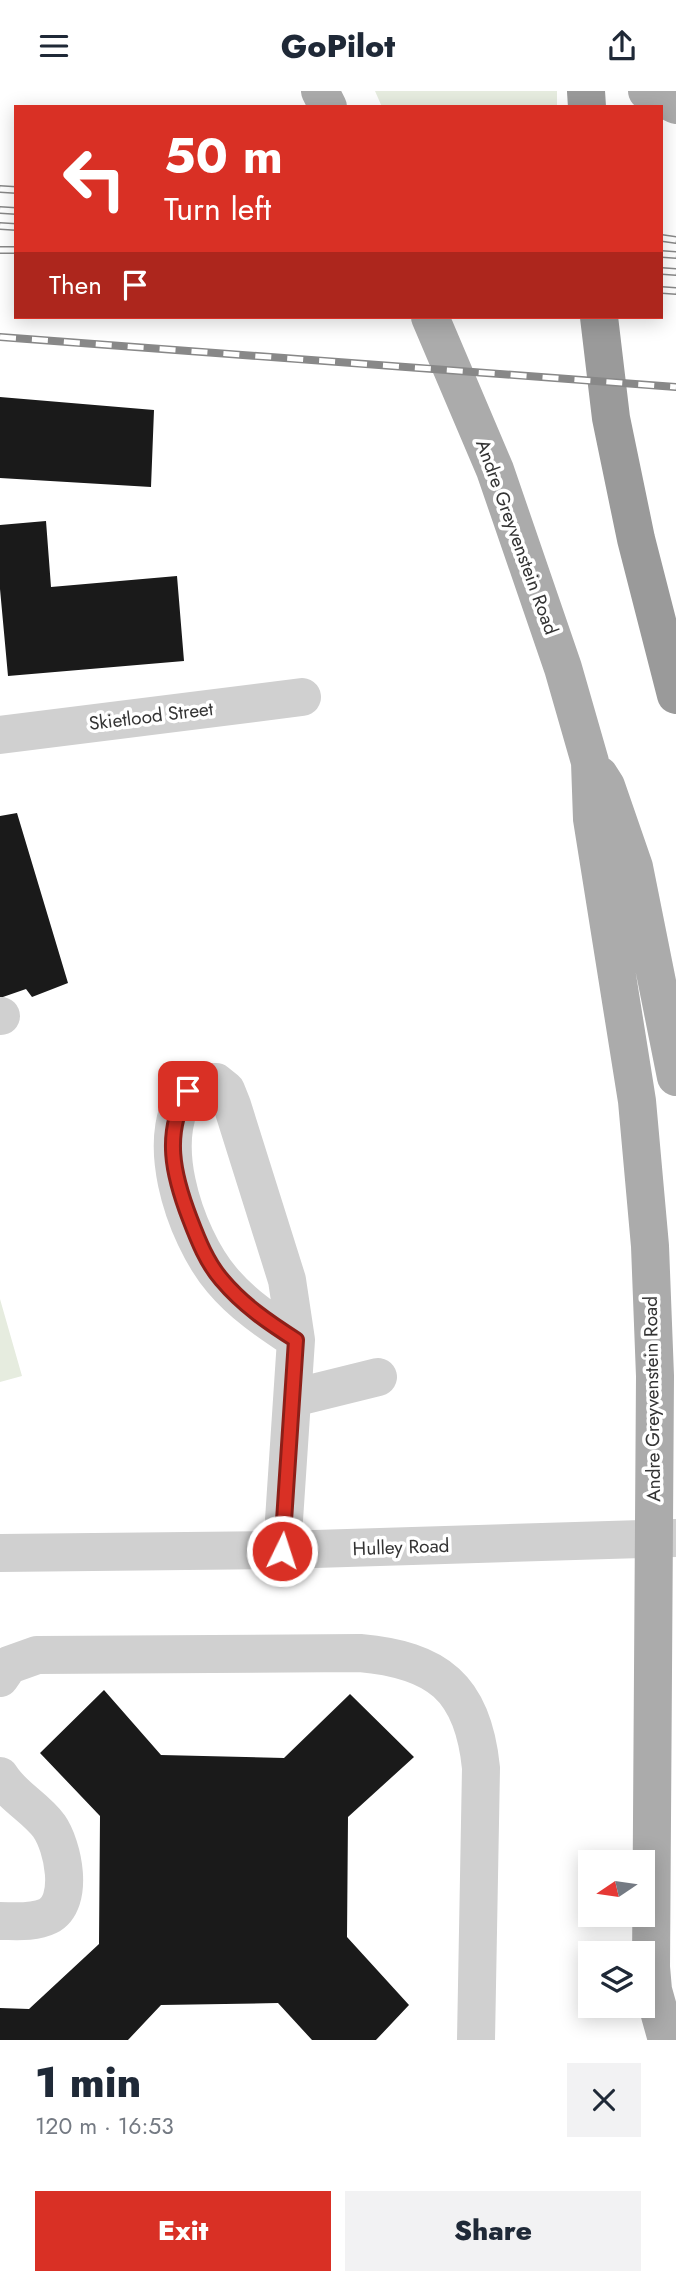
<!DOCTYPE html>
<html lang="en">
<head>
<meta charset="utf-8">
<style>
	body { margin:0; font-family:Jost,sans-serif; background:#f2f2f3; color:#1f2937; height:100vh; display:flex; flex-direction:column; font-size:26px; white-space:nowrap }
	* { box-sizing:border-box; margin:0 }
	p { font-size:23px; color:#747a83 }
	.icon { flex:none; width:38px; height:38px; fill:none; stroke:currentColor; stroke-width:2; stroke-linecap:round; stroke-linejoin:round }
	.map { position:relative; height:1949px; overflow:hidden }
	.details { display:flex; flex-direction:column; background:#fff; flex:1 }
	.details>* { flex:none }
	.hud { position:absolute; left:14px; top:14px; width:649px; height:214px; border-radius:0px; box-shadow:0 4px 18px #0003; background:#d93025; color:#fff; overflow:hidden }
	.needle { width:46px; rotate:257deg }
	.fabs { position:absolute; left:578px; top:1759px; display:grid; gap:14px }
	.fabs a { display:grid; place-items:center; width:77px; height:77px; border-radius:0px; background:#fff; box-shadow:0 4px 18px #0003; font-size:35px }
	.pin { position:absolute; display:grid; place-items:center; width:60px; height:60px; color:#fff; margin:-30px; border-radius:14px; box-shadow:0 4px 10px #0006 }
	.me { position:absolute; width:77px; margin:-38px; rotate:4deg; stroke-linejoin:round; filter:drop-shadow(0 0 5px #0008) }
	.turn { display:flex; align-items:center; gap:24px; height:147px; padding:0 35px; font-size:32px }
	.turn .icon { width:91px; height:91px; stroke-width:2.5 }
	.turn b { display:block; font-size:49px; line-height:60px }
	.then { display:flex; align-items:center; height:66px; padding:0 35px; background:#0003; gap:14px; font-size:26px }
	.round { display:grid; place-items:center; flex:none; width:74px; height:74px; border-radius:0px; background:#f2f2f3 }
	.head { display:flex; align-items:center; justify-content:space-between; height:119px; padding:0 35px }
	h1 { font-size:42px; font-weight:800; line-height:52px }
	.button { display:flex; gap:14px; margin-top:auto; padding:14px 35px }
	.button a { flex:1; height:80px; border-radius:0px; background:#d93025; color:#fff; font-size:28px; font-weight:800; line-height:80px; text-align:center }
	.button a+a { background:#f2f2f3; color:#1f2937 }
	header { display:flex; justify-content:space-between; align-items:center; height:91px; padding:0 35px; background:#fff; font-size:32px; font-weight:800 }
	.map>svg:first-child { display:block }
	.green { fill:#e6ecdf }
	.building { fill:#1a1a1a }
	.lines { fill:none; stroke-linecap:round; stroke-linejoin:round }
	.minor { stroke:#d0d0d0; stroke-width:38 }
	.major { stroke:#ababab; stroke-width:38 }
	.highway { stroke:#9a9a9a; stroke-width:38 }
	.rail-casing { stroke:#888; stroke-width:8 }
	.rail { stroke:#fff; stroke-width:5; stroke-dasharray:16; stroke-linecap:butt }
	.route-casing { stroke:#8d1f18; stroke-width:18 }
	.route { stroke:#d93025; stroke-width:12 }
	.labels { text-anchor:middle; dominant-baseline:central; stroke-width:7; stroke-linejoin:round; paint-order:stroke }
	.street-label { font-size:19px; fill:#333; stroke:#fff }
</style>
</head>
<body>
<header><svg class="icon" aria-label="menu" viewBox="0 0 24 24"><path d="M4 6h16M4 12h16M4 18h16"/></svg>GoPilot<svg class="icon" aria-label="share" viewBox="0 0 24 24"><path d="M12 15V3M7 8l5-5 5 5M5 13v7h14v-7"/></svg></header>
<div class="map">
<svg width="676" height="1949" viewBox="0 0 676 1949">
	<rect width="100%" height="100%" fill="#fff"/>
	<path class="green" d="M375,0H557V16H382Z
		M0,1208L22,1285L0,1291Z"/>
	<path class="building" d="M0,306L154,319L151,396L0,387Z
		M46,430L51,496L177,485L184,570L8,585L0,498V434Z
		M17,722L68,892L32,906L26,898L0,907V725Z
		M104,1599L161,1664L284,1667L350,1603L414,1666L348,1726L347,1846L409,1914L376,1949H312L278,1912L161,1914L128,1949H0V1917L29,1918L99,1853L100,1725L40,1662Z"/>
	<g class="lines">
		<path class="minor" d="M0,644L302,606
			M0,925H1
			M293,1307L378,1286
			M282,1459L296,1249C269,1231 243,1214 222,1189C185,1146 147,1037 196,992L216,991L226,999L232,1014L287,1189L296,1249
			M0,1462L282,1459L676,1447
			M0,1587L9,1574L37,1564L360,1562C437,1569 473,1596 481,1677L476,1949
			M0,1685C13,1706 35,1716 49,1735C63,1755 75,1811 48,1825C34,1832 15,1830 0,1830"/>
		<path class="major" d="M320,0L328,16
			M647,0L676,14
			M430,226L495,379L563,577L590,671L592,728L637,1010L650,1155L655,1285L651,1876L653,1899L667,1949
			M599,684L606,695L634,776L676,986"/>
		<path class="highway" d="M586,0L587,16
			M599,226L611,327L636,448L676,604"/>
		<g class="rail-casing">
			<path id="rail" d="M0,98L16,99
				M0,119L16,120
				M0,135L16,136
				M662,147L676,149
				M0,159H16
				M662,163L676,164
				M662,180L676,181
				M662,199L676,200
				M0,246L676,296"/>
		</g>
		<use href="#rail" class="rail"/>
	</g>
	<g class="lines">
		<g class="route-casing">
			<path id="route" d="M188,1000C163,1042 173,1084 190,1128C198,1149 207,1172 222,1189C243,1214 268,1231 296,1249L282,1460"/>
		</g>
		<use href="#route" class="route"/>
	</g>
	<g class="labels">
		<g class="street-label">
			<text transform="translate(517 446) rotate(70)">Andre Greyvenstein Road</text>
			<text transform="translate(151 625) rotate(-7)">Skietlood Street</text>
			<text transform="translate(652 1308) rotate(-91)">Andre Greyvenstein Road</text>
			<text transform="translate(401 1456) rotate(-2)">Hulley Road</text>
		</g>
	</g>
</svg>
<div class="fabs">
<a><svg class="needle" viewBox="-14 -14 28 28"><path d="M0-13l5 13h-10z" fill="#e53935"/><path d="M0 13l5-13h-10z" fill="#747a83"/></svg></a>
<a><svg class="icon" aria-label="layers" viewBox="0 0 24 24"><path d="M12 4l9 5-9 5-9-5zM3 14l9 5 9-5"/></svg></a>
</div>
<div class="pin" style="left:188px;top:1000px;background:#d93025"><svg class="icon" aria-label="arrive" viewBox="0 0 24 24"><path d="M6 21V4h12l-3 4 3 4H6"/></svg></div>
<svg class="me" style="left:282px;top:1460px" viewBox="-20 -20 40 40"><circle r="17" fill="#d93025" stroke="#fff" stroke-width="3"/><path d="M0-11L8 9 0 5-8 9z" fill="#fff"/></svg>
<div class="hud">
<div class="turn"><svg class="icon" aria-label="left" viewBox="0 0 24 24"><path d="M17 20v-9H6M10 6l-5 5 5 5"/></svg><div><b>50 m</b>Turn left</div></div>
<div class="then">Then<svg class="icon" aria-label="arrive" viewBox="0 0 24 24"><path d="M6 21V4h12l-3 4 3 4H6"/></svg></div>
</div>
</div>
<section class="details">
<div class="head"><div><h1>1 min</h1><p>120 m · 16:53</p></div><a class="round"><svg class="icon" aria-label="close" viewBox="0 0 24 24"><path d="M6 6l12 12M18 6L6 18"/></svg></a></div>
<div class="button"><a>Exit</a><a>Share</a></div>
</section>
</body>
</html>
